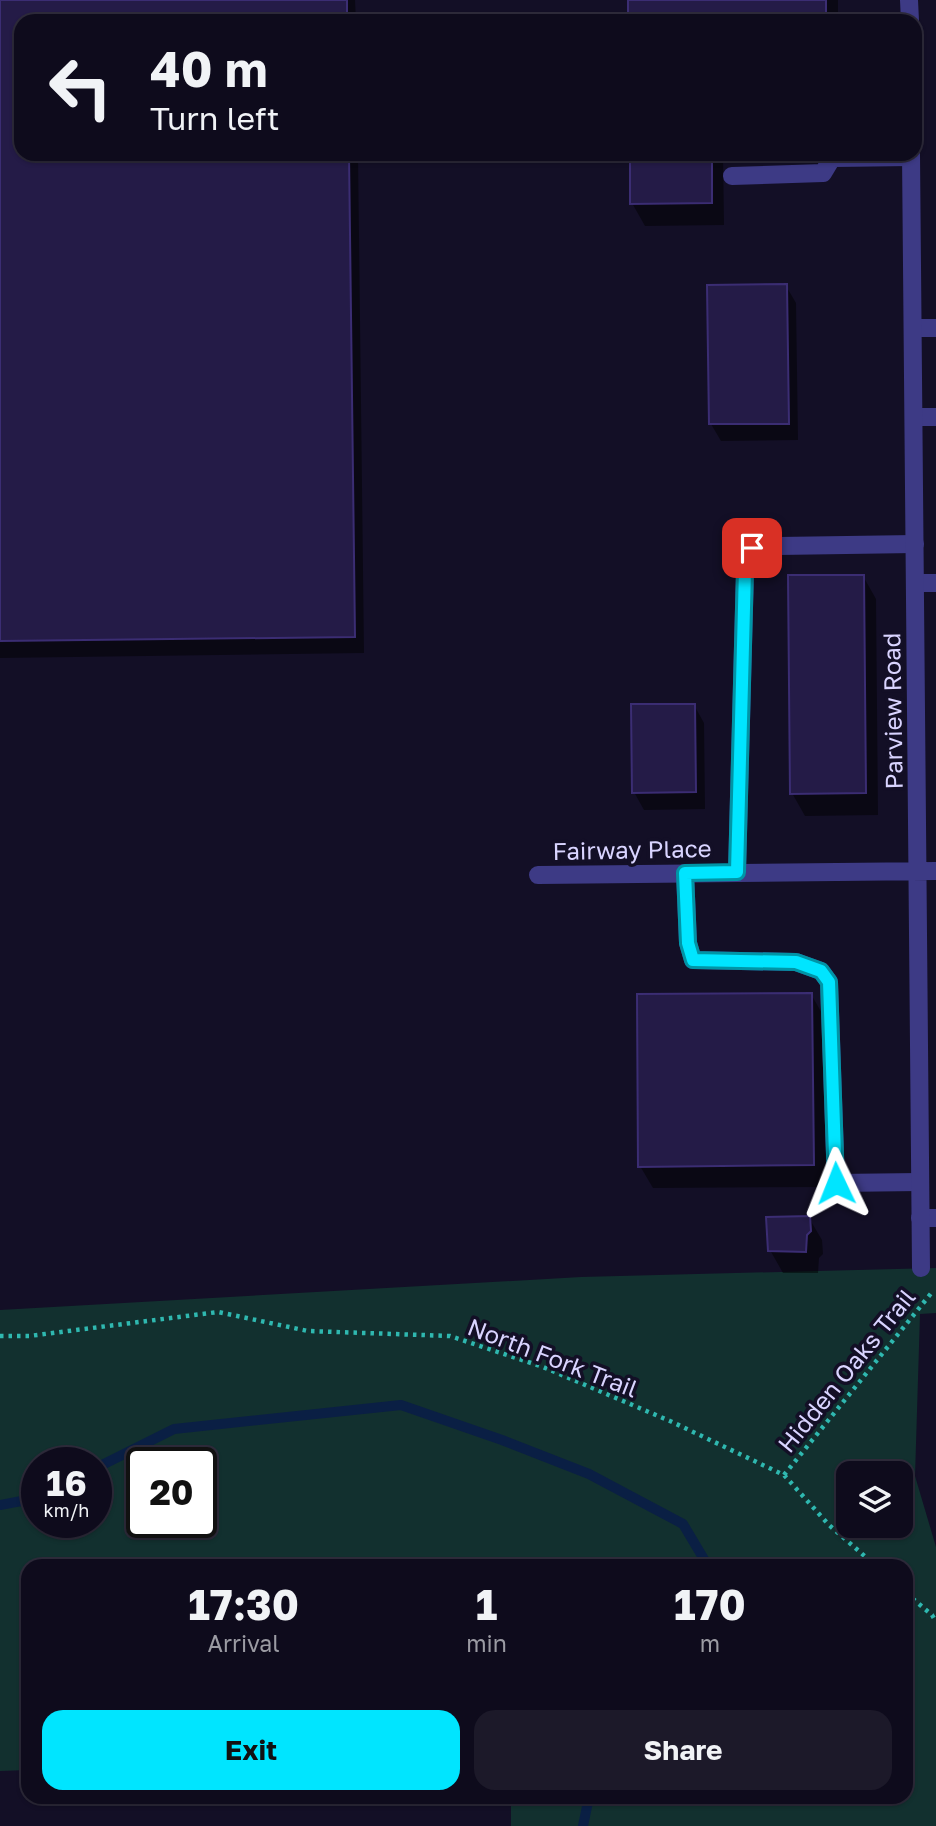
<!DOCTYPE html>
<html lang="en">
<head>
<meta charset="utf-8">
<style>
	body { margin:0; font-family:"Golos Text",sans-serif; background:#1c1929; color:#f1f3f6; height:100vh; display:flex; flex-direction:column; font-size:26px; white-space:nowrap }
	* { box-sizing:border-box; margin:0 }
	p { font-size:23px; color:#9b9ba3 }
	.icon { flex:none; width:38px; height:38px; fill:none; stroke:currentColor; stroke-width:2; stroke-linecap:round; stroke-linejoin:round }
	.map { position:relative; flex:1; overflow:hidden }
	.panel { position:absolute; left:21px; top:1559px; width:892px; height:245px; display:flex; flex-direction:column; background:#0e0b1c; border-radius:21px; box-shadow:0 2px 5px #0004,0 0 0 2px #2e2b3b }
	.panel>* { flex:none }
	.hud { position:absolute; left:14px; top:14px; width:908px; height:147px; border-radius:21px; box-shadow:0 2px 5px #0004,0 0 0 2px #2e2b3b; background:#0e0b1c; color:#f1f3f6; overflow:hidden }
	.tools { position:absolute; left:836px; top:1461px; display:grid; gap:14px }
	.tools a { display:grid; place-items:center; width:77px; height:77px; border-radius:14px; background:#0e0b1c; box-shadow:0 2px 5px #0004,0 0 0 2px #2e2b3b; font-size:35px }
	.speed { position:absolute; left:21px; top:1447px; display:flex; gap:14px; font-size:35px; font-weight:700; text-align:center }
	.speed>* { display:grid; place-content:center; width:91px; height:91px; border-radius:50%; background:#0e0b1c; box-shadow:0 2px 5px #0004,0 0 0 2px #2e2b3b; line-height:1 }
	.speed small { font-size:18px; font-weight:400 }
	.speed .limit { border:4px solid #111; border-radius:10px; background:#fff; color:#111 }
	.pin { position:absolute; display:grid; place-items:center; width:60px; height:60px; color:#fff; margin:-30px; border-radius:14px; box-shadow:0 4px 10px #0006 }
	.me { position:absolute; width:77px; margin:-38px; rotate:358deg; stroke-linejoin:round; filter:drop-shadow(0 0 5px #0008) }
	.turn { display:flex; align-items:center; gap:24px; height:147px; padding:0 21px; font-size:32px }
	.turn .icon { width:91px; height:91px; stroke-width:2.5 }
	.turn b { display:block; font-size:49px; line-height:60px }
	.eta { display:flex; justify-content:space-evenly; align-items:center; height:119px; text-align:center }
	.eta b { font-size:42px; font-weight:700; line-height:49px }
	.action { display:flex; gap:14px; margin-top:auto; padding:14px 21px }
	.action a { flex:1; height:80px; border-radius:21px; background:#00e5ff; color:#111; font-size:28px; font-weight:700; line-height:80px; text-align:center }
	.action a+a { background:#1c1929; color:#f1f3f6 }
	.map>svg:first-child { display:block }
	.green { fill:#12302f; fill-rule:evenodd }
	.shadow { fill:#0007 }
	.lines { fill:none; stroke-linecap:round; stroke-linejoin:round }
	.stream { stroke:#0a1f44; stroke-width:10 }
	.building { fill:#241b47; stroke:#3b2d73; stroke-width:2 }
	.path { stroke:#2fb8b0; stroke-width:4.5; stroke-dasharray:3.5 5; stroke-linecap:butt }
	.service { stroke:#3d3a85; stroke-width:18 }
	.minor { stroke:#3d3a85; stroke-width:18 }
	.route-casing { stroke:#0095a6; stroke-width:18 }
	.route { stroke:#00e5ff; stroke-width:12 }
	.labels { text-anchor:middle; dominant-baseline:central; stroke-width:7; stroke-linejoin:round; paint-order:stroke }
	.street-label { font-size:24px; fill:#d9d4ff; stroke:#130f26 }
</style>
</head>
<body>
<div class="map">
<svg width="936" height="1826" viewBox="0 0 936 1826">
	<rect width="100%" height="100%" fill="#130f26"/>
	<path class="green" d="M936,1268V1313L920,1314L915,1476L936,1547V1826H511V1797H906V1566H28V1770L0,1771V1310L581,1277ZM37,1463H96V1522H37ZM142,1463H201V1522H142ZM849,1474H901V1526H849Z"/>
	<path class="shadow" d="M0,0H355L356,21H21V154H358L364,653L0,658Z
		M630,0H838V21H630Z
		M632,154H723L724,225L645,226L632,203Z
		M786,286L796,303L798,440L721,441L711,424Z
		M863,576L876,599L878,815L805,816L792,793Z
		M694,705L704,723L705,809L644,810L634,792Z
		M811,994L824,1017L826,1187L653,1188L640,1166Z
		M809,1218L822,1240L823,1254L819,1258L818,1273H783L770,1250Z"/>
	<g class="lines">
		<path class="stream" d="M96,1468L174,1429L401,1405L502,1440L589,1474L683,1524L708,1566
			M0,1505L37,1498
			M583,1826L589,1797"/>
	</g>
	<path class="building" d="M0,0H347V21H21V154H349L355,637L0,641Z
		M628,0H826V21H628Z
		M630,154H712V203L630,204Z
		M787,284L789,424H709L707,285Z
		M788,575H864L866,793L790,794Z
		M631,704H695L696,792L632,793Z
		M812,993L814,1165L638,1167L637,994Z
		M810,1216L811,1231L807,1235L806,1252L768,1251L766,1217Z"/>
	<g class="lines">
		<path class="path" d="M0,1336H29L218,1312L308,1331L450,1336L543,1367L670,1421L784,1475L829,1525L876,1566
			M784,1475L933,1291
			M906,1593L932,1615L936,1622"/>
		<path class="service" d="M830,154L832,158L911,157
			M732,176L823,173L832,158
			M913,328H936
			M914,417H936
			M915,583H936
			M737,872L745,571L752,548L778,546L915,544
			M685,873L688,943L693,960L796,962L821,971L829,982L836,1183L920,1182
			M920,1218H936"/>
		<path class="minor" d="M909,0L910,21
			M911,154L921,1268
			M538,875L936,871"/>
	</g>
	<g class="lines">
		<g class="route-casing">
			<path id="route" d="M752,548L745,570L737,872L685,873L688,943L693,960L796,962L821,971L829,982L836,1183"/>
		</g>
		<use href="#route" class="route"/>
	</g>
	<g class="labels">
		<g class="street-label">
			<text transform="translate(892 711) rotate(-91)">Parview Road</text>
			<text transform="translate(632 849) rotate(-1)">Fairway Place</text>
			<text transform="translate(553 1357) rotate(21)">North Fork Trail</text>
			<text transform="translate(846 1370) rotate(-51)">Hidden Oaks Trail</text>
		</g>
	</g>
</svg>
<div class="tools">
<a><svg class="icon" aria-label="layers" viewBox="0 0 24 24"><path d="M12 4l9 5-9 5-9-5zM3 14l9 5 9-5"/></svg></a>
</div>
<div class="speed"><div>16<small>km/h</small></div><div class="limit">20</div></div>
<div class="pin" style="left:752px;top:548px;background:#d93025"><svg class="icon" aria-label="arrive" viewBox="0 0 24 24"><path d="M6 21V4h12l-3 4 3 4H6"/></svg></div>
<svg class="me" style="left:836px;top:1183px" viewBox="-20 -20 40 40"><path d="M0-17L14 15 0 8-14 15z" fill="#00e5ff" stroke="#fff" stroke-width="4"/></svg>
<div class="hud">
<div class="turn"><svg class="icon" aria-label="left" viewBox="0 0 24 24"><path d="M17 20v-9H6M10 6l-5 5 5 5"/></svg><div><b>40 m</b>Turn left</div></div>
</div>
<section class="panel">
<div class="eta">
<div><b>17:30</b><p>Arrival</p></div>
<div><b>1</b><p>min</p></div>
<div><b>170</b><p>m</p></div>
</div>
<div class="action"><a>Exit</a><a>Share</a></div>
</section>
</div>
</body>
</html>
